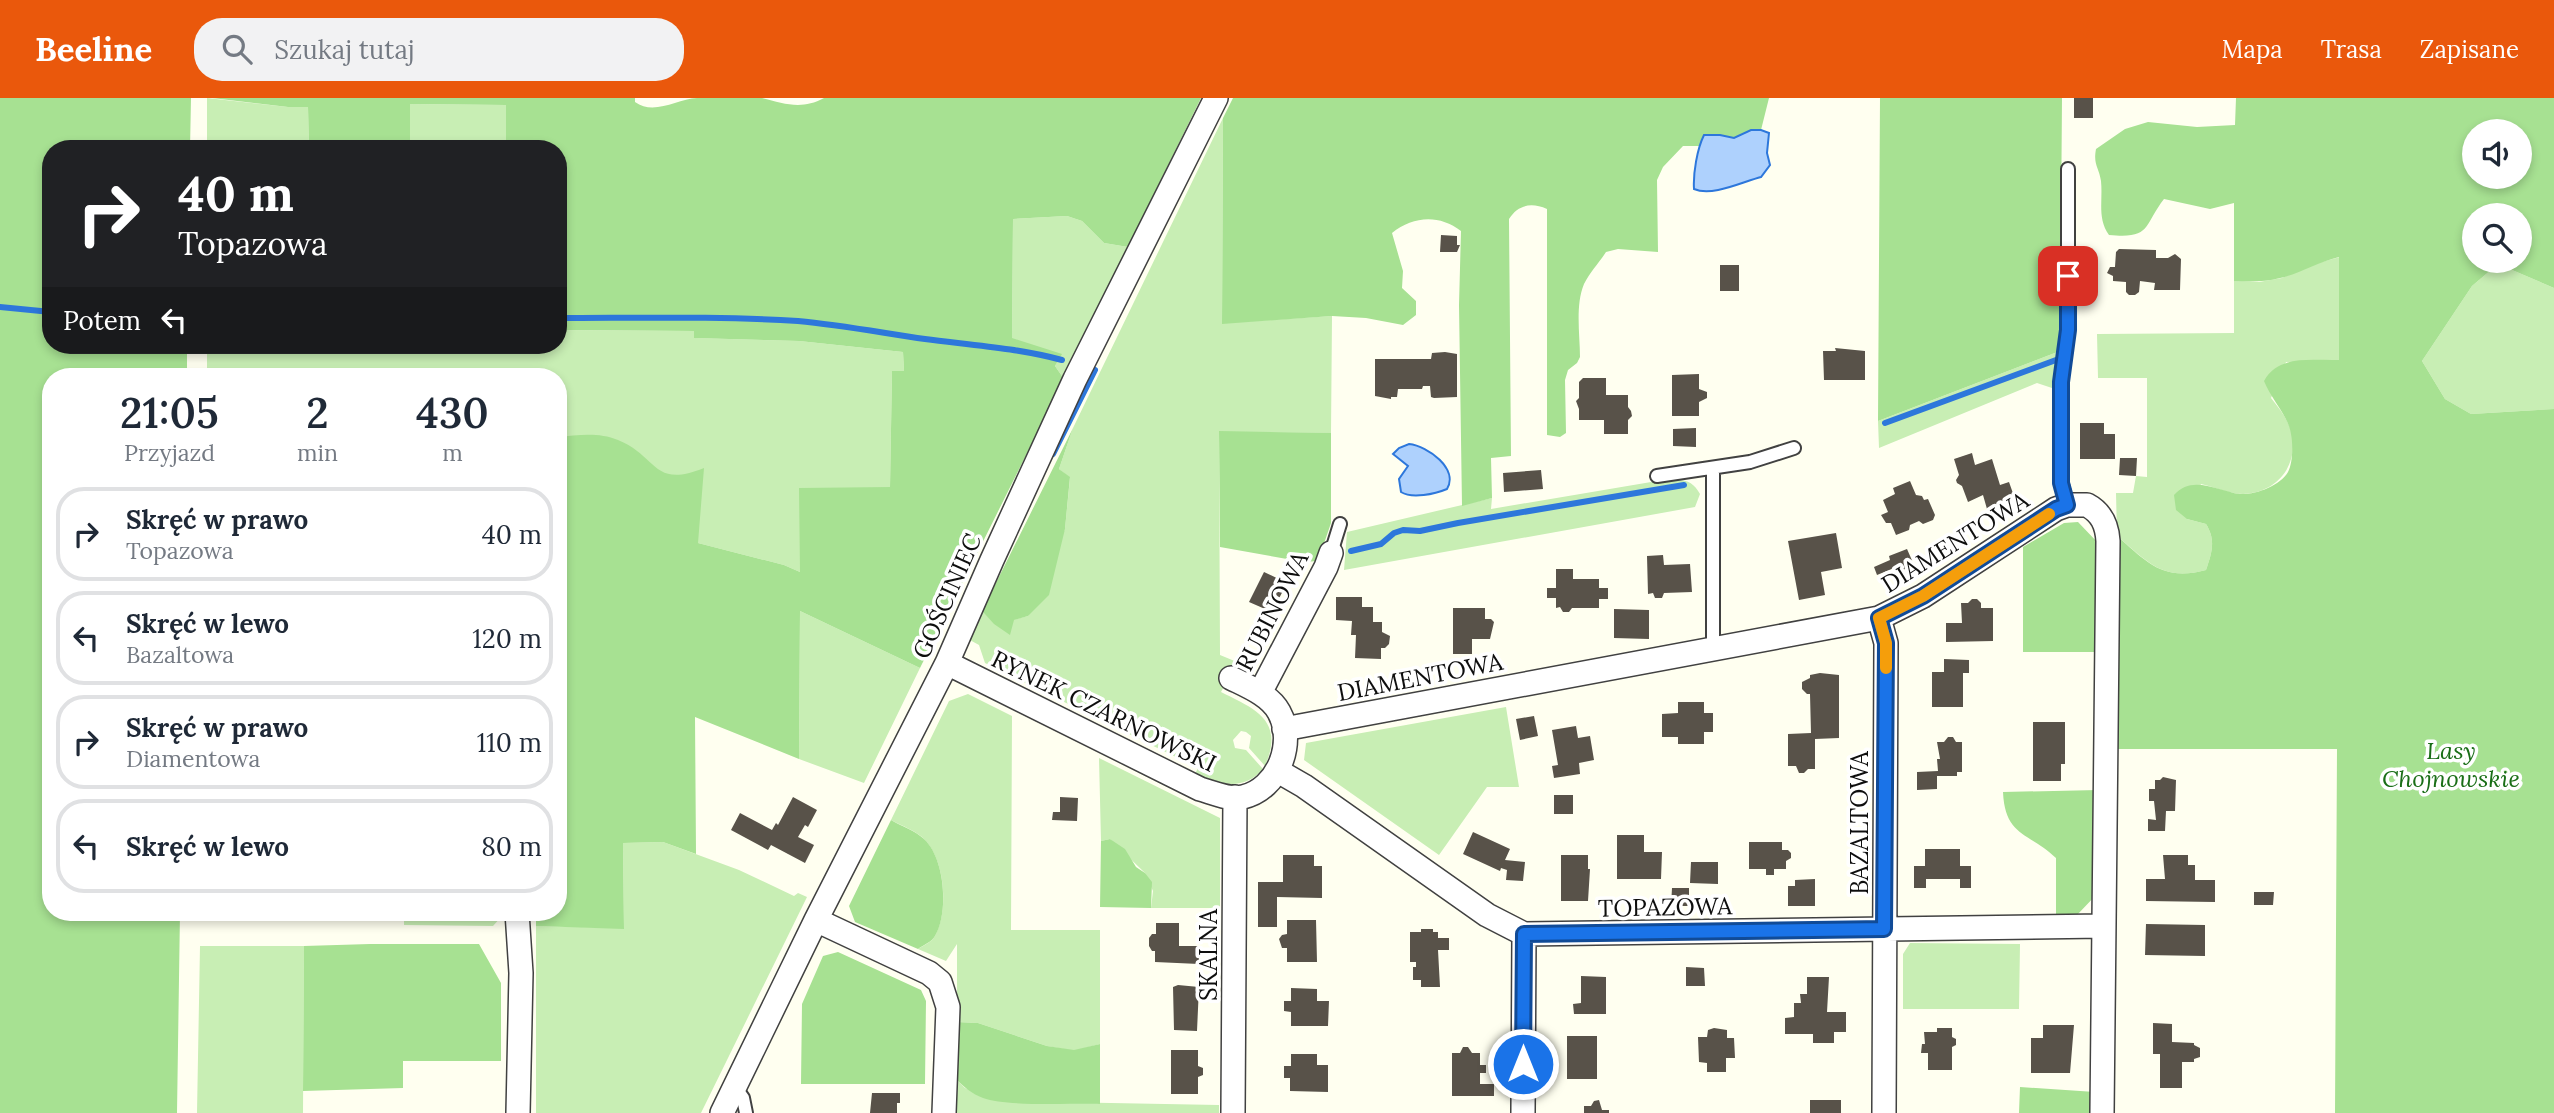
<!DOCTYPE html>
<html lang="pl">
<head>
<meta charset="utf-8">
<style>
	body { margin:0; font-family:Lora,serif; background:#f2f2f3; color:#1f2937; height:100vh; display:flex; flex-direction:column; font-size:26px; white-space:nowrap }
	* { box-sizing:border-box; margin:0 }
	p { font-size:23px; color:#747a83 }
	.icon { flex:none; width:38px; height:38px; fill:none; stroke:currentColor; stroke-width:2; stroke-linecap:round; stroke-linejoin:round }
	.map { position:relative; flex:1; overflow:hidden }
	.sheet { position:absolute; left:42px; top:270px; width:525px; height:553px; display:flex; flex-direction:column; background:#fff; border-radius:28px; box-shadow:0 4px 10px #0003 }
	.sheet>* { flex:none }
	.hud { position:absolute; left:42px; top:42px; width:525px; height:214px; border-radius:28px; box-shadow:0 4px 10px #0003; background:#202124; color:#fff; overflow:hidden }
	.controls { position:absolute; left:2462px; top:21px; display:grid; gap:14px }
	.controls a { display:grid; place-items:center; width:70px; height:70px; border-radius:50%; background:#fff; box-shadow:0 4px 10px #0003; font-size:35px }
	.pin { position:absolute; display:grid; place-items:center; width:60px; height:60px; color:#fff; margin:-30px; border-radius:14px; box-shadow:0 4px 10px #0006 }
	.me { position:absolute; width:77px; margin:-38px; rotate:0deg; stroke-linejoin:round; filter:drop-shadow(0 0 5px #0008) }
	.turn { display:flex; align-items:center; gap:24px; height:147px; padding:0 21px; font-size:32px }
	.turn .icon { width:91px; height:91px; stroke-width:2.5 }
	.turn b { display:block; font-size:49px; line-height:60px }
	.then { display:flex; align-items:center; height:66px; padding:0 21px; background:#0003; gap:14px; font-size:26px }
	.eta { display:flex; justify-content:space-evenly; align-items:center; height:119px; text-align:center }
	.eta b { font-size:42px; font-weight:600; line-height:49px }
	ul { padding:0; list-style:none }
	li { display:flex; align-items:center; gap:21px; height:94px; margin:0 14px 10px; padding:0 7px; border:4px solid #e0e1e3; border-radius:28px }
	li div { flex:1 }
	li b { display:block; font-size:26px }
	li em { font-style:normal }
	header { display:flex; align-items:center; gap:42px; box-sizing:border-box; height:98px; padding:0 35px; background:#ea580c; color:#fff }
	header strong { font-size:33px }
	nav { display:flex; gap:38px; margin-inline-start:auto; font-size:24px }
	.search { width:490px; height:63px; background:#f2f2f3; display:flex; align-items:center; gap:18px; box-sizing:border-box; padding:0 24px; border-radius:28px; color:#747a83; font-size:26px }
	.map>svg:first-child { display:block }
	.green { fill:#c8eeb4 }
	.forest { fill:#a7e192; fill-rule:evenodd }
	.water { fill:#aed1fd; stroke:#2d77db; stroke-width:2 }
	.lines { fill:none; stroke-linecap:round; stroke-linejoin:round }
	.stream { stroke:#2d77db; stroke-width:6 }
	.building { fill:#585249 }
	.service-casing { stroke:#414141; stroke-width:16 }
	.minor-casing { stroke:#414141; stroke-width:26 }
	.service { stroke:#fff; stroke-width:12 }
	.minor { stroke:#fff; stroke-width:23 }
	.route-casing { stroke:#114b97; stroke-width:18 }
	.route { stroke:#1a73e8; stroke-width:12 }
	.slow { stroke:#f59e0b; stroke-width:12 }
	.labels { text-anchor:middle; dominant-baseline:central; stroke-width:7; stroke-linejoin:round; paint-order:stroke }
	.street-label { font-size:24px; fill:#0e0e0e; stroke:#fff }
	.park-label { font-size:24px; font-style:italic; fill:#1a6e17; stroke:#fff }
</style>
</head>
<body>
<header>
<strong>Beeline</strong>
<div class="search"><svg class="icon" aria-label="search" viewBox="0 0 24 24"><circle cx="10" cy="10" r="6"/><path d="M15 15l6 6"/></svg>Szukaj tutaj</div>
<nav><a>Mapa</a><a>Trasa</a><a>Zapisane</a></nav>
</header>
<div class="map">
<svg width="2554" height="1015" viewBox="0 0 2554 1015">
	<rect width="100%" height="100%" fill="#fffff0"/>
	<path class="green" d="M207,0L288,9H308L309,51H207Z
		M410,6L506,7V51H410Z
		M1223,20L1222,225L1332,218L1331,335L1219,334L1220,557L1237,564L1221,594C1255,611 1285,622 1265,668L1249,650L1251,638L1246,634L1241,633L1233,642L1235,650L1246,652L1263,671C1243,694 1219,686 1195,676L1198,670L985,565L979,547L968,541L982,513L995,526L1028,518L1065,431L1070,380L1059,371L1073,330Z
		M1067,118L1082,123L1104,145L1128,149L1064,281L1055,268L1061,257L1012,241L1013,121Z
		M2340,159L2339,263L2286,264L2271,300C2279,310 2287,320 2291,332C2300,366 2278,395 2243,396C2230,396 2214,389 2201,386L2187,421L2206,426C2216,442 2212,454 2206,472C2163,484 2148,464 2117,438L2116,395H2133L2136,378L2147,379V280H2098L2097,236L2234,235V183L2259,184L2282,180L2314,166Z
		M2498,166L2554,190V311L2471,316L2445,301L2422,263L2472,188Z
		M558,232L695,233V240L799,243L903,254L904,273H892L890,389L800,474L784,467L698,445L685,378L665,377L600,338L558,339V278H492L458,272L424,278H207V247H558Z
		M2060,253L2052,290L2037,285L1879,350L1878,323Z
		M1677,382C1689,382 1694,386 1700,396L1695,409L1344,472L1347,434L1492,400L1491,411L1657,383Z
		M800,513L920,570L864,685L799,661Z
		M968,596L1012,618L1011,832H1100V946L1074,953L1047,948L978,925L957,924V846L946,863L918,851C924,847 932,844 935,838C949,812 945,763 925,742C917,733 902,728 891,722L949,603Z
		M1506,609L1519,689H1487L1439,757L1304,662L1306,645Z
		M1099,660L1220,720V810H1151L1153,793L1145,775L1110,741L1101,743Z
		M663,744L739,772L794,798L798,795L807,799L701,1015H536V828L624,830L623,745Z
		M404,814H502V818L493,828L404,827Z
		M1910,845L2020,846L2019,911H1903V856Z
		M200,848H304L303,1015H197Z
		M956,981L965,990L1002,1003L1219,1007V1015H956Z"/>
	<path class="forest" d="M0,0H191L190,51H51V247H187V278H51V814H180L177,1015H0Z
		M212,0H635V4C654,18 677,1 697,0C713,0 749,0 762,0C785,6 802,12 824,0H1201L1128,149L1104,145L1082,123L1067,118L1013,121L1012,240L1062,256L1055,268L1064,281L920,570L800,513L799,661L695,619L696,756L663,744L623,745L624,831L536,828V814H558V339C578,337 599,334 618,342C658,358 652,391 704,370L698,445L784,467L800,474L799,390L890,389L892,273H904L903,254L799,243L694,240V233L558,232V51H506V7L410,6V51H309L308,9H288Z
		M1233,0H1769L1761,32H1751L1734,40L1720,37H1704L1699,48H1683L1663,69L1657,82L1658,154L1618,151L1606,154C1599,165 1590,174 1584,186C1575,208 1580,237 1580,259L1577,265L1568,272L1565,282L1566,335L1560,339L1547,337V111C1531,104 1518,107 1509,121L1511,358L1491,360L1492,400L1462,408L1459,207L1461,133C1439,116 1413,118 1392,135L1403,173L1402,190L1416,203V217L1403,227L1366,220L1332,218L1222,226L1223,20Z
		M1880,0H2062L2060,253L1878,323Z
		M2236,0H2554V190L2498,166L2472,188L2422,263L2445,301L2471,316L2554,311V1015H2335L2337,651H2114L2119,514L2117,438C2147,464 2163,484 2206,472C2212,454 2216,442 2206,426L2187,421L2176,412L2174,397C2192,376 2218,393 2240,396C2255,397 2280,388 2288,374C2293,365 2293,346 2291,336C2289,319 2271,301 2264,283C2279,256 2312,263 2339,262V159C2318,164 2299,176 2280,180C2265,184 2250,184 2234,183V105L2210,111L2164,101C2143,128 2152,141 2109,137C2097,120 2103,103 2101,83C2099,69 2093,67 2096,51L2125,31L2148,24L2197,29L2235,27ZM2474,33H2520V79H2474ZM2474,117H2520V163H2474Z
		M1073,330L1059,371L1070,379L1065,431L1049,497L1028,518L1014,522L1010,537L994,526L982,513Z
		M1219,333L1331,335V425L1318,463L1304,464L1220,449Z
		M2078,424L2099,446V554H2023V449L2064,425Z
		M2098,692L2097,796L2077,817H2056V760C2029,734 2005,739 2003,694Z
		M891,722C901,728 916,733 924,741C945,760 949,814 935,838C932,844 923,847 918,851L855,824L849,808Z
		M1110,741L1125,751L1136,769L1145,775L1152,784L1151,810L1100,809L1101,743Z
		M370,846H479L501,885V963H403V990L303,993L304,848Z
		M838,854L921,892L926,903L925,986H801L802,906L823,858Z
		M957,924L978,925L1047,948L1074,952L1100,946V1006C1071,1005 1007,1009 983,1000C972,996 964,989 956,981Z
		M2020,989L2095,994V1015H2019Z"/>
	<path class="water" d="M1751,32H1761L1769,35L1767,55L1770,67L1761,79C1742,84 1712,99 1694,91C1693,76 1697,51 1704,37H1720L1734,40Z
		M1409,346C1428,348 1459,371 1447,391C1435,396 1412,401 1401,394L1399,381L1408,368L1393,356L1399,350Z"/>
	<g class="lines">
		<path class="stream" d="M0,209L51,214
			M558,220C638,220 719,218 798,223C841,227 883,235 925,241C972,247 1017,250 1062,262
			M1885,325L2056,262
			M1053,356L1095,272
			M1351,453L1381,446L1394,435L1403,432L1420,433L1458,425L1684,387"/>
	</g>
	<path class="building" d="M2074,0H2093V20H2074Z
		M1441,137L1457,138V147H1460L1457,154H1440Z
		M2119,151L2156,152V160H2168L2175,156L2181,161L2180,192H2154L2155,185L2140,183L2139,194L2135,197H2129L2126,194V184L2113,183V178L2107,175L2110,169H2115L2116,154Z
		M1720,167H1739V193H1720Z
		M1835,250L1865,253V282H1824L1823,253H1836Z
		M1445,254L1457,256V299L1434,300L1431,299L1430,288H1423L1422,291H1398L1397,299H1391V301L1375,298V261H1431L1432,255Z
		M1699,276V291L1707,294V300L1699,304V318H1672V277Z
		M1583,280H1606V297H1628V309L1631,313L1632,318L1628,322V336H1604V322H1579V311L1576,303L1579,300V284Z
		M2080,325H2104V336H2115V361H2080Z
		M1696,330V349L1673,348V331Z
		M1972,355L1975,367L1992,361L2000,387L2009,384L2015,401L1987,411L1983,397L1968,404L1962,388L1957,385L1956,382L1959,377L1954,361Z
		M2120,360H2137L2136,378L2119,377Z
		M1541,372L1543,391L1504,394L1503,375Z
		M1910,383L1916,397L1922,398L1924,402L1928,401L1935,417L1933,422L1923,426L1919,423L1910,427L1909,432L1896,437L1891,425H1886L1881,417L1888,414L1883,402L1895,396L1893,390Z
		M1836,435L1842,470L1821,474L1825,497L1799,502L1788,443Z
		M1907,451L1914,467L1896,475L1894,470L1877,477L1874,469L1890,462L1889,458Z
		M1663,457L1664,467L1690,466L1692,494L1664,495L1662,500H1655L1653,495L1648,496L1647,458Z
		M1556,471H1573V481H1599V490H1608V501H1599V510H1572L1569,514H1563L1560,509L1556,510V500H1547V490H1556Z
		M1264,474L1287,485L1272,514L1249,504Z
		M1336,499H1362V509H1373V524H1382V534L1390,538L1389,546L1385,550H1381V561L1355,560L1356,537H1351L1352,523L1336,522Z
		M1972,501H1977L1981,505V510H1993V543L1946,544V525H1962L1961,505H1968Z
		M1453,510H1485V521H1491L1494,524L1490,541H1472V556H1453Z
		M1614,511L1649,512V541L1614,540Z
		M1944,561L1969,562V575H1963V609H1932V574H1944Z
		M1820,575L1839,577V640L1815,641V671H1808L1804,675H1799L1796,668H1788V636L1811,635L1810,596H1807L1802,591V584L1810,580V577Z
		M1678,604H1704V615H1713V634H1704V646H1678V639H1662V616L1678,615Z
		M1534,618L1538,638L1520,642L1516,621Z
		M2033,624H2065V666H2061V683H2033Z
		M1576,628L1578,640L1590,638L1594,662L1579,665L1580,676L1554,680L1552,668L1558,667L1552,632Z
		M1948,639H1953L1956,644H1962V674H1957V678H1937V691L1917,692V674L1938,673L1937,661H1940L1937,644H1944Z
		M2163,679L2176,682L2175,713H2166L2165,733H2148V721L2156,722L2154,703H2149V691H2155V682H2160Z
		M1554,697H1573V716H1554Z
		M793,699L817,712L808,729L805,727L798,739L814,747L805,765L771,747L768,752L731,732L740,715L772,732L776,725L778,727Z
		M1060,699L1078,700L1077,723L1052,722L1053,714H1060Z
		M1473,734L1510,751L1505,762L1525,764L1523,783L1506,782L1507,772L1501,770L1500,773L1463,756Z
		M1617,737H1644V754H1662L1661,781H1617Z
		M1749,744H1782V752H1788L1791,755V760L1786,763V771H1774V777H1766V771H1749Z
		M1925,751H1960V768H1971V790H1960V781H1926V790H1914V768H1925Z
		M1283,757H1314V768H1322V800L1277,799V829H1258V784H1283Z
		M1561,757H1588V771H1590L1588,803H1561Z
		M2163,757H2188V767H2195V782H2215V804L2146,803V781H2165Z
		M1691,764H1718V786L1690,785Z
		M1815,781V808H1788V788H1795V782Z
		M1672,790H1689V808H1671Z
		M2254,794H2274L2273,807H2254Z
		M1287,822H1316L1317,864H1287V850H1282L1279,841L1282,837L1287,836Z
		M1156,825H1179V848H1199V866L1155,864V853H1152L1149,848V840L1152,836H1156Z
		M2146,826L2205,827V858L2145,857Z
		M1421,831H1433V834H1438V840H1449V852H1438L1440,889H1421V882H1413V869H1416V864H1410V834H1421Z
		M1686,869L1704,870L1705,888H1686Z
		M1581,878L1606,879V916H1574L1573,906L1581,905Z
		M1807,879H1829L1827,914H1846V934H1834V945H1813V936H1785V920L1794,919V905H1801L1800,896H1807Z
		M1178,887L1199,889L1197,933L1174,932L1173,889Z
		M1291,890L1317,891V903H1329L1328,928H1291V914L1284,913V903H1291Z
		M2153,925L2172,926V944L2194,945V947L2200,950V959L2194,961V964H2182V990H2160V956H2153Z
		M2043,927H2074L2070,975H2031V940H2043Z
		M1714,930L1727,932V940H1734L1735,960H1726V974H1707V965L1699,964L1698,939H1707L1708,932Z
		M1937,930H1952V939L1956,941V947L1952,949V972H1928V955H1921L1922,946H1925L1924,934H1937Z
		M1567,938H1597V981H1567Z
		M1463,949H1468L1472,955H1480V967H1486V975H1480V986H1494V998H1452V955H1460Z
		M1171,952H1198V968L1203,970V977L1198,979V996H1171Z
		M1291,956H1317V967H1328V994L1290,993V980H1284V968H1291Z
		M872,995H900V1005H897V1015H870Z
		M1599,1002L1602,1012H1609V1015H1584V1008H1591L1594,1003Z
		M1810,1002H1841V1015H1810Z"/>
	<g class="lines">
		<g class="service-casing">
			<path id="service" d="M1657,378L1750,364L1794,350
				M2067,407L2061,382V284L2068,232V71
				M1331,455L1340,426
				M1713,551V371
				M735,989L743,1000L746,1015"/>
		</g>
		<g class="minor-casing">
			<path id="minor" d="M1879,520L1886,545L1884,1015
				M947,565L1200,691C1214,695 1229,702 1243,699C1278,691 1296,645 1279,614C1270,597 1247,588 1231,580
				M1260,595L1326,469L1331,455
				M1284,631L1879,520L1923,498L2056,411L2067,407H2087C2102,415 2107,427 2108,443L2102,1015
				M1278,673L1304,688L1487,817L1524,836L2103,828
				M517,814L521,875L518,1015
				M816,822L929,875L940,884L948,909L944,1015
				M722,1015L816,822L947,565L992,462L1075,281L1216,0
				M1233,1015L1235,699
				M1523,1015L1524,836"/>
		</g>
		<use href="#service" class="service"/>
		<use href="#minor" class="minor"/>
	</g>
	<g class="lines">
		<g class="route-casing">
			<path id="route" d="M1523,966L1524,836L1884,831L1886,545L1879,520L1923,498L2056,411L2067,407L2061,385V284L2068,232V178"/>
		</g>
		<use href="#route" class="route"/>
		<path class="slow" d="M1886,570V545L1879,520L1923,498L2049,416"/>
	</g>
	<g class="labels">
		<g class="street-label">
			<text transform="translate(1955 444) rotate(-32)">DIAMENTOWA</text>
			<text transform="translate(947 498) rotate(-66)">GOŚCINIEC</text>
			<text transform="translate(1272 513) rotate(-63)">RUBINOWA</text>
			<text transform="translate(1420 579) rotate(-11)">DIAMENTOWA</text>
			<text transform="translate(1104 613) rotate(26)">RYNEK CZARNOWSKI</text>
			<text transform="translate(1859 725) rotate(-90)">BAZALTOWA</text>
			<text transform="translate(1665 809) rotate(-1)">TOPAZOWA</text>
			<text transform="translate(1208 857) rotate(-90)">SKALNA</text>
		</g>
		<g class="park-label">
			<text x="2451" y="652">Lasy<tspan x="2451" dy="28">Chojnowskie</tspan></text>
		</g>
	</g>
</svg>
<div class="controls">
<a><svg class="icon" aria-label="sound" viewBox="0 0 24 24"><path d="M4 9h4l5-4v14l-5-4H4zM17 9q2 3 0 6"/></svg></a>
<a><svg class="icon" aria-label="search" viewBox="0 0 24 24"><circle cx="10" cy="10" r="6"/><path d="M15 15l6 6"/></svg></a>
</div>
<div class="pin" style="left:2068px;top:178px;background:#d93025"><svg class="icon" aria-label="arrive" viewBox="0 0 24 24"><path d="M6 21V4h12l-3 4 3 4H6"/></svg></div>
<svg class="me" style="left:1523px;top:966px" viewBox="-20 -20 40 40"><circle r="17" fill="#1a73e8" stroke="#fff" stroke-width="3"/><path d="M0-11L8 9 0 5-8 9z" fill="#fff"/></svg>
<div class="hud">
<div class="turn"><svg class="icon" aria-label="right" viewBox="0 0 24 24"><path d="M7 20v-9h11M14 6l5 5-5 5"/></svg><div><b>40 m</b>Topazowa</div></div>
<div class="then">Potem<svg class="icon" aria-label="left" viewBox="0 0 24 24"><path d="M17 20v-9H6M10 6l-5 5 5 5"/></svg></div>
</div>
<section class="sheet">
<div class="eta">
<div><b>21:05</b><p>Przyjazd</p></div>
<div><b>2</b><p>min</p></div>
<div><b>430</b><p>m</p></div>
</div>
<ul>
<li><svg class="icon" aria-label="right" viewBox="0 0 24 24"><path d="M7 20v-9h11M14 6l5 5-5 5"/></svg><div><b>Skręć w prawo</b><p>Topazowa</p></div><em>40 m</em></li>
<li><svg class="icon" aria-label="left" viewBox="0 0 24 24"><path d="M17 20v-9H6M10 6l-5 5 5 5"/></svg><div><b>Skręć w lewo</b><p>Bazaltowa</p></div><em>120 m</em></li>
<li><svg class="icon" aria-label="right" viewBox="0 0 24 24"><path d="M7 20v-9h11M14 6l5 5-5 5"/></svg><div><b>Skręć w prawo</b><p>Diamentowa</p></div><em>110 m</em></li>
<li><svg class="icon" aria-label="left" viewBox="0 0 24 24"><path d="M17 20v-9H6M10 6l-5 5 5 5"/></svg><div><b>Skręć w lewo</b></div><em>80 m</em></li>
</ul>
</section>
</div>
</body>
</html>
